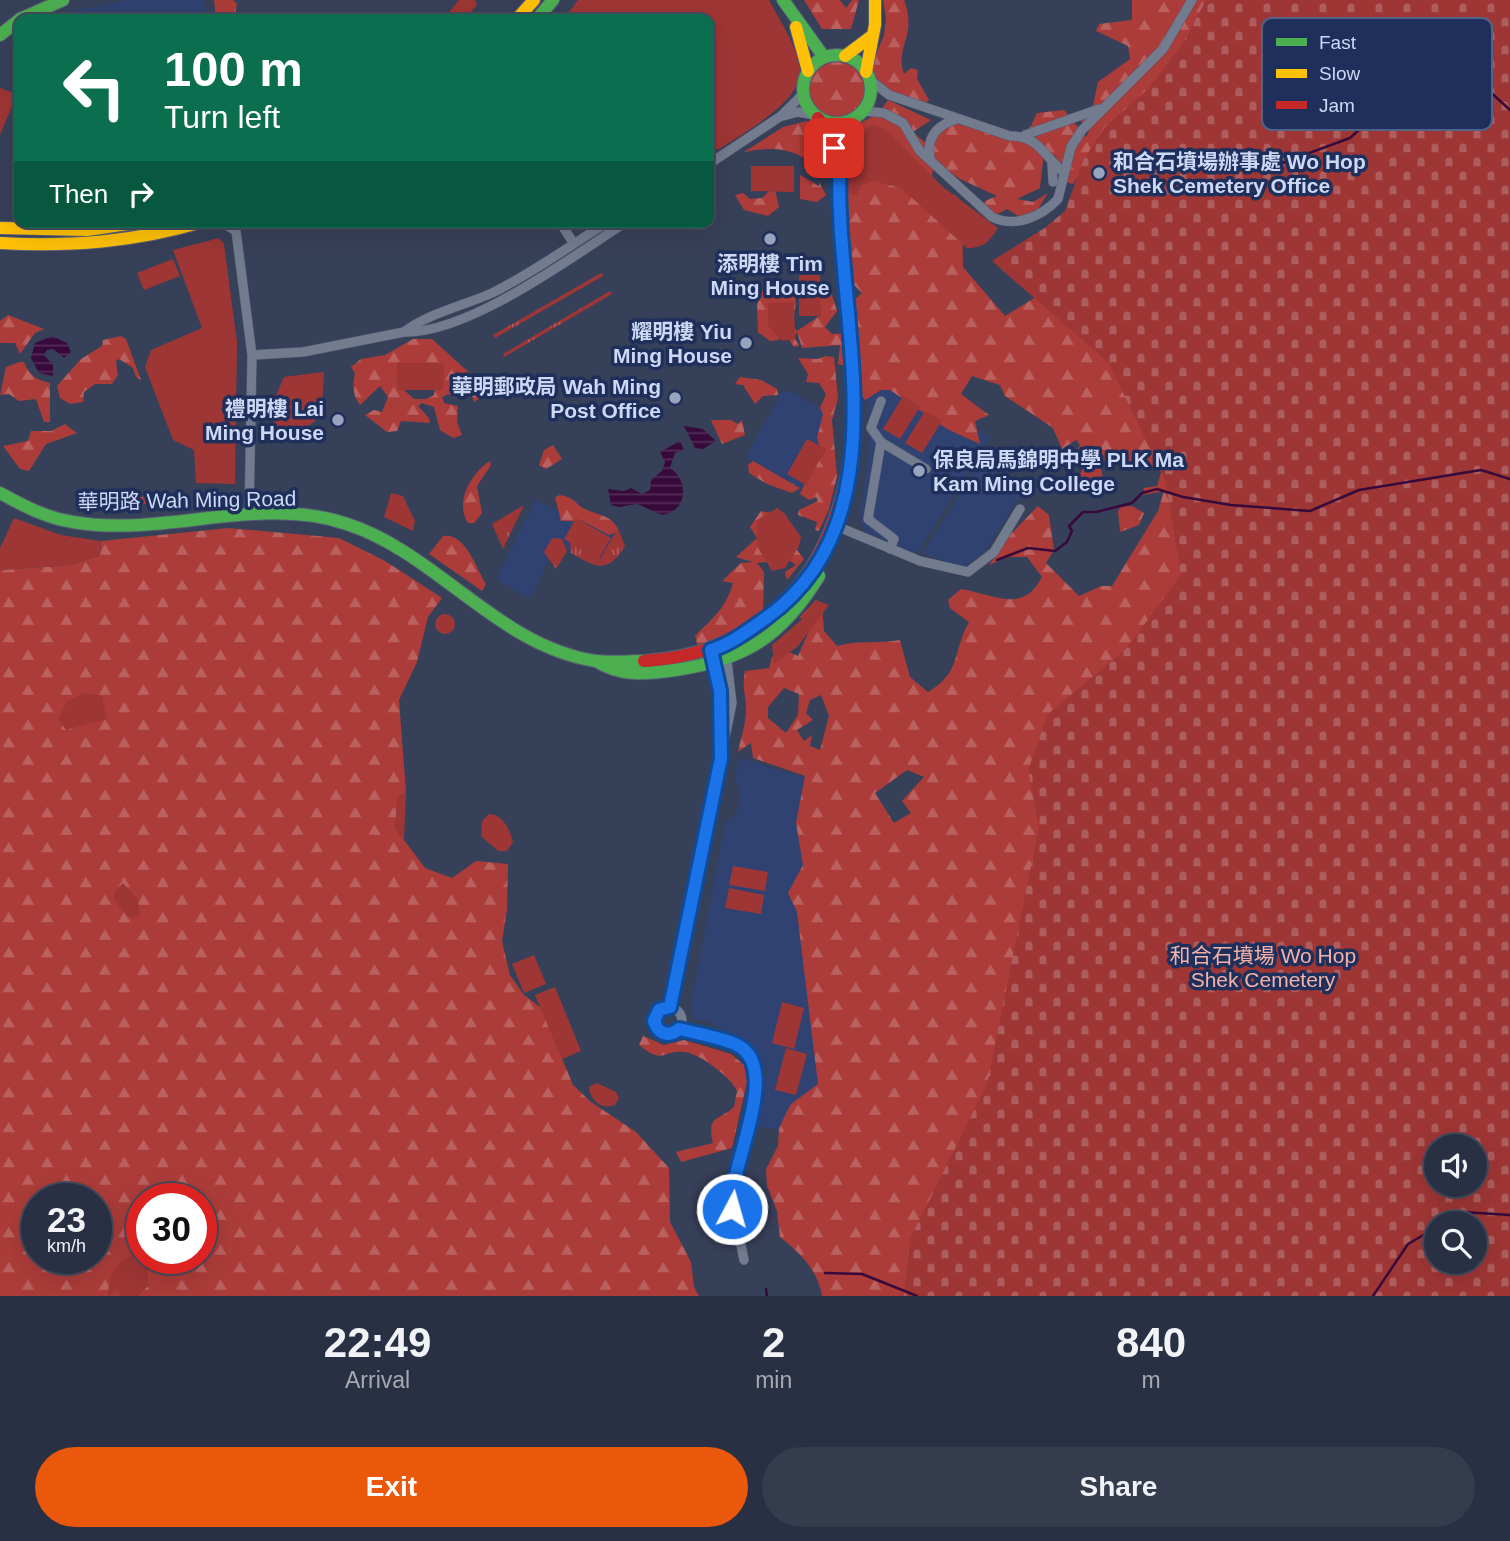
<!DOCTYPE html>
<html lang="en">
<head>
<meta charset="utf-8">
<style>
	body { margin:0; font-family:Arial,"Noto Sans TC",sans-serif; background:#353c4e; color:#f1f3f6; height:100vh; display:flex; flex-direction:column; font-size:26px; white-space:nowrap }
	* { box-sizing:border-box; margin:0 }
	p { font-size:23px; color:#a5a9b2 }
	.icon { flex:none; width:38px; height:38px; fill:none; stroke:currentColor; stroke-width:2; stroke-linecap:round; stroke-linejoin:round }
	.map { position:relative; height:1296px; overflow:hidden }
	.panel { display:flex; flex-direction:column; background:#293043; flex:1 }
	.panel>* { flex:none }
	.guide { position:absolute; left:14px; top:14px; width:700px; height:214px; border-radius:14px; box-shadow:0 7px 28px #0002,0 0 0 2px #454b5c; background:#0b6e4f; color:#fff; overflow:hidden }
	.buttons { position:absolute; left:1424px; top:1134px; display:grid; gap:14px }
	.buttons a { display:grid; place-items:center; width:63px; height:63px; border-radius:50%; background:#293043; box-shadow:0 7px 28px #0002,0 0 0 2px #454b5c; font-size:35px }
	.speed { position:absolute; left:21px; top:1183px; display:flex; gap:14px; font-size:35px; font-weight:700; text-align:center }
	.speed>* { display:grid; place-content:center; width:91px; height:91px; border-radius:50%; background:#293043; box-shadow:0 7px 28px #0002,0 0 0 2px #454b5c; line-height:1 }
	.speed small { font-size:18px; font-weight:400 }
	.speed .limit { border:10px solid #d22; background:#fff; color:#111 }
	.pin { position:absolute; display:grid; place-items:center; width:60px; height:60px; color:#fff; margin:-30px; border-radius:14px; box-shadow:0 4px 10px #0006 }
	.me { position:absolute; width:77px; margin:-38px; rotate:6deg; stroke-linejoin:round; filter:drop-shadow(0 0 5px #0008) }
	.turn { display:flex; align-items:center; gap:24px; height:147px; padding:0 35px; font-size:32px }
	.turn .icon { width:91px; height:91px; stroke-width:2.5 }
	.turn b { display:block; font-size:49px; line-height:60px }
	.then { display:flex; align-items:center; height:66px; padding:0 35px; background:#0003; gap:14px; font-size:26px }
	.eta { display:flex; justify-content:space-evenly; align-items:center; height:119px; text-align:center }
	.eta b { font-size:42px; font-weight:600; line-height:49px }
	.action { display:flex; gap:14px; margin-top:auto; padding:14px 35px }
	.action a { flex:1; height:80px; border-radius:42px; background:#ea580c; color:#fff; font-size:28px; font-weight:600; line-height:80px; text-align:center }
	.action a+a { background:#353c4e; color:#f1f3f6 }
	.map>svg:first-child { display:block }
	.built { fill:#304272 }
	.grass { fill:url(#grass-tufts) }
	.forest { fill:url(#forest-firs); fill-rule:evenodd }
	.cemetery { fill:url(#cemetery-stones); fill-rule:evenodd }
	.park { fill:#9e3635 }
	.water { fill:url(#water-rules) }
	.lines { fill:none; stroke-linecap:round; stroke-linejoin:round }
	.stream { stroke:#370a3b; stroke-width:2.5 }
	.street-casing { stroke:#565e74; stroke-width:10 }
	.fast-casing { stroke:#565e74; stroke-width:14 }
	.slow-casing { stroke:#565e74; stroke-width:14 }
	.jam-casing { stroke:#565e74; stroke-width:14 }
	.street { stroke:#737b8f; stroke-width:9 }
	.fast { stroke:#4caf50; stroke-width:12 }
	.slow { stroke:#ffc107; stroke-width:12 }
	.jam { stroke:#c62828; stroke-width:12 }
	.route-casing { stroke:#114b97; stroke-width:18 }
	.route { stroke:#1a73e8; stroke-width:12 }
	.poi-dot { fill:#98a3be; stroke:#1f2f5b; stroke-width:2.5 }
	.labels { text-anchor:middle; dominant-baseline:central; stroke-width:7; stroke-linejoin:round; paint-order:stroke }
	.poi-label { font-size:21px; font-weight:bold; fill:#ccd8f4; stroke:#1f2f5b; text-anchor:end }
	.street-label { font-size:21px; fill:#ccd8f4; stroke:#1f2f5b }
	.park-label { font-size:21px; fill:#f4b1a8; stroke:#1f2f5b }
	.key { fill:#1f2f5b; stroke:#536289; stroke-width:2 }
	.key-label { font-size:19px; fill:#ccd8f4 }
</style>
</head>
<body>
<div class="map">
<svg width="1510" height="1296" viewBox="0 0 1510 1296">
	<defs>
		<pattern id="grass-tufts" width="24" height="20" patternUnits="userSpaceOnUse" patternTransform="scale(1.75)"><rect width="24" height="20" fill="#9e3635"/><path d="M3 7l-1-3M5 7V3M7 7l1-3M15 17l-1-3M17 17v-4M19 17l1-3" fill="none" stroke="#ae5c5d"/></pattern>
		<pattern id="forest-firs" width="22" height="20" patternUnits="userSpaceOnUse" patternTransform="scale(1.75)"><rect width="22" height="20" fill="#ac3c39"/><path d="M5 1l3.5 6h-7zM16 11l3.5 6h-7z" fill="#ba6160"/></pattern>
		<pattern id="cemetery-stones" width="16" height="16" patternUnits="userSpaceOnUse" patternTransform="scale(1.75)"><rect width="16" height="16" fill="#9e3635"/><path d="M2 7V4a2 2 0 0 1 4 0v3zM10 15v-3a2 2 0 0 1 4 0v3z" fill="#ae5c5d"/></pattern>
		<pattern id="water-rules" width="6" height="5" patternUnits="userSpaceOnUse" patternTransform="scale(1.75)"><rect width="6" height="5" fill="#370a3b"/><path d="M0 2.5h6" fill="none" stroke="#532d58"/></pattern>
	</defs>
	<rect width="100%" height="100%" fill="#374059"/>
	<path class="built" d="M128,0H203L208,19H79L73,11Z
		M884,380L991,437L919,550L914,553L865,532L860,520L869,449L866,385Z
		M782,391L792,392L828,413L830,452L807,492L746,457Z
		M979,463L1024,489L984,553L965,566H956L923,553Z
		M535,500L618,538L603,563L557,543L530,598L503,584L497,577Z
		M738,758L813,780L800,930L819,1084L791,1104L779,1129L757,1127L767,1074L755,1050L739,1036L725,1032L708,1021L694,1020L691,1005L725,823L736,815L740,791L735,782Z"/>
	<path class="grass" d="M601,273L603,276L495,338L493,335Z
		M610,291L612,294L504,357L503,354Z
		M524,505L503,549L492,524Z
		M619,531L625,546C608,574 596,568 571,553L570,542L600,559L615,533Z
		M552,538L562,539L567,551L556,569L544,552Z"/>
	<path class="forest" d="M214,0H233L237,4L234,19H216Z
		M804,0H840L846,8L852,0H859L851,29H822Z
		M883,0H904C918,37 894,46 904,74L911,68L918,70L917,79L929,100L918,110L887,98L868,75L884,35L886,19Z
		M1132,0H1248L1237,404L959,1296H822C818,1270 800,1253 780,1237L777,1211L767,1186L766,1169L778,1146L779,1129L786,1113L791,1104L818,1084L797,912L788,893L803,865L796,823L805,776L753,758L751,743L738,752C741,737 747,721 746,706C745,692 742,685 745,671L769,668L772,657L787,651L798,656L815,617L799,618L816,600L822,605L824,631L837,646C858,640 879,644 900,640L910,677L928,692C962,672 952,652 969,622L950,608L948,600L961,589C996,595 1023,614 1042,577L1027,557H1008L989,565L1009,536L1038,506L1049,515L1054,550L1046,563L1079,596L1101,586H1112L1158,511L1164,491L1143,495L1144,488L1157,486L1164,462C1136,478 1104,459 1077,451L1080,445L1076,440L1062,449L1053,428L1005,396L1000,385L972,376L961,394L989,415L975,421L980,444L947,429L890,390H881L865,400L853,382L852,368L838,364L840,345L802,348L797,332L794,337L799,346L794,347L787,337L794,327L797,331L821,315L815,300L830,289L837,311L825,327L832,334L851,333L848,306L862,293L836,267L834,217L846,195L848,169L825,177C803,149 777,145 744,152L783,127L807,121L822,132L829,156L840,153L852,127L878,114L888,100L931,120L913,132L928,145L939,127L958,124L1017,140L1031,126L1037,113L1064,110L1086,137L1089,131L1081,121L1093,105L1098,82L1130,59L1128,46L1096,31L1099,24L1132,20ZM1044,152L1056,156L1061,181L1073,184L1087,163L1049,289L1005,316L963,267L962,202L955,195L929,184L933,171L941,166L960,179L997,196L985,201L980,213L990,218L1007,209L1018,216L1036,212L1048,193L1033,202L1017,199L1040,188ZM784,688L799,694L798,715L786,733L768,718V707ZM821,695L829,716L820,750L810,746L812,735L804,741L797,730L813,720L806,713L810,700ZM907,770L924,777L902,801L911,813L894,823L875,793Z
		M809 90a28 28 0 1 1 56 0a28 28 0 1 1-56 0Z
		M800,175L819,186V182L826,195L817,202L800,199Z
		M774,186L779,207L768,216L744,210L735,195L743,193L750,199L762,198Z
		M793,289C800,310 792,319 778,334L779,340L770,341L758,332L757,305L762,291Z
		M8,315L44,329L35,333L20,354L15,343H0V321Z
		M121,336L126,339L141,380L136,377L133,368L119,359L116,361L118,375L112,384H95L84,392L83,402L70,404L60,398L57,386L81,359L102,346L103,340Z
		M413,339H432L485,387L483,396L474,402L467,381L459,382L454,398L449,394L442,397L444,403L458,406L457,422L462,435L453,438L440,430L434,407L422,403L418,406L429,418L430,423L401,421L397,431L387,432L365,415L374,410L382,412L388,397L380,386L360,405C352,394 353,386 355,373L351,367L361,359L385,355ZM400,377L435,388L434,395L426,399H414L404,390L407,382L396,380Z
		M825,356L834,357L838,398L832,420L837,476L829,509L819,531L815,530L817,522L798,515L799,510L818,501L816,497L809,500L800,494L820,449L817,438L823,414L820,408L826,394L819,383L806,382L808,374L798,358L818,359Z
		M19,362H24C29,375 36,380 50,383V422H44L36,399L19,401L9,394L0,395L6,367Z
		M740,377L761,380L777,389L778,395L763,396L755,404L743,385L735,384Z
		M711,420H731L738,424L742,420L745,435L722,444Z
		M65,424L77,433L46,444L29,471L20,469L3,446L28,441L31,431H51Z
		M553,445L562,459L546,469L539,465L544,450Z
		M490,461L491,465L477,486L482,513L474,523H468C454,502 472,472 490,461Z
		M753,461L800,488L792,493L767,484L749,473L748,465Z
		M1084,466L1101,469L1103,478L1091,494L1077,492L1067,480L1070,475L1081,473Z
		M151,495L155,501L114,513L111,505L114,503Z
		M560,495C578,499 575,505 585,509C600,516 612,515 619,531L609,535L582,521H561L555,497Z
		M1132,506L1144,513L1139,525L1120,532L1118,511L1121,507Z
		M761,511L787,516L780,536L799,540L797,550L804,559L787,580L785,572L796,565L789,560L757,563L764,572L763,615L742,630L699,651L695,636C713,618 726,608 733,583L722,581L741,563L753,562L736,557L757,538L750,527Z
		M229,528L339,538L385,561L442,598L428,617L417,662L399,700L406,792L398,797L395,828L425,868L452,878L476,861L508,864L507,910L502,941L510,975L523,994L541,1008L573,1085L591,1102L636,1132L669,1168L670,1222L691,1262L694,1287L699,1296H0V570L70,565L100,555L101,541ZM37,1199H96V1258H37ZM142,1199H201V1258H142Z
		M443,536C466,533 475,567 486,584L482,591L429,554Z
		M643,1036L664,1045L684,1040L731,1054L744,1065L747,1082L732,1148L681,1162L676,1152L713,1143C707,1115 717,1122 734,1107L737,1091C731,1077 700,1054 685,1052C661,1049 665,1066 639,1045Z"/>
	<path class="cemetery" d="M1206,0H1510V1296H904L910,1239L987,1084L1039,827L1028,770L1048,714L1126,649L1181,575L1166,483L1109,363L992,261L1046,227L1065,211L1084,159L1105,127L1149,88L1185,40ZM1437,1146H1475V1185H1437ZM1437,1223H1475V1262H1437Z"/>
	<path class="park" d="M459,0H475L477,5L464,19H451L450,11Z
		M578,0H769C780,21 797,46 800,69C804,101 741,134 718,150L713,146L709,148V19H564Z
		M0,88L17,94L0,135Z
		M872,124L885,129L943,187L998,228C989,242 984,248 967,248L901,188L873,181L862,185L857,195L847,193L850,143Z
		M751,166H794V192L751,191Z
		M219,238L224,244L237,342L235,484L196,483L194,450L173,440L145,367L151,350L202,328L173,250Z
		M173,259L180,276L144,290L137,273Z
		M799,275H820L821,316H799Z
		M794,302L795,339L782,341L768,326V303Z
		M397,363H444L443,390H397Z
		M324,372C321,421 325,417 283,442L272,434L275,398L284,377Z
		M903,396L920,407L900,439L883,429Z
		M925,411L942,421L922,453L905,443Z
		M807,439L826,449L806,485L787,474Z
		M391,493L403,496L415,521L413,531L384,517Z
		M777,508L784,513L801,537L799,546L785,568L772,571L757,546V520Z
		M14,518L61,535L101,541L100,555L70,565L0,570V548Z
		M576,518L611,538L599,559L564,539Z
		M816,600L829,605L798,646L774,664L772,645L800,621Z
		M435 624a10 10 0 1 1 20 0a10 10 0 1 1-20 0Z
		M85,693L102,696L107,719L66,730L58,719L67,701Z
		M406,792L404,840L395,828L398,797Z
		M489,814C503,814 510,830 513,842L507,851H498L481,836L482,821Z
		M733,866L768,872L765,891L729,885Z
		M123,883L138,900L140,917H128L114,900L115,891Z
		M729,888L764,895L761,914L725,908Z
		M534,955L546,984L524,993L512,964Z
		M555,987L581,1051L562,1059L535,995Z
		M782,1002L804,1008L794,1049L772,1043Z
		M786,1048L807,1054L796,1095L775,1090Z
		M597,1083L616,1092L619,1098L615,1105C602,1110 590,1101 589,1087Z
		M138,1254L148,1266V1286L138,1296H121L118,1290L108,1296C109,1272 115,1262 138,1254Z"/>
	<path class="water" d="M52,336L67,343L71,352L64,358L53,349L47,350L44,355L53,365V376L39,373L31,358L35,343Z
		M684,426L703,429L716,441L703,449L695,448Z
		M680,441L684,450L675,453L670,468C689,480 688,512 662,515L637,504L619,507L611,505L608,489L624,491L631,488L642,494L650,490L651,480L662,471L665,462L660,452Z"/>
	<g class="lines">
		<path class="stream" d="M1186,153L1209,165L1266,169L1350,138L1387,104L1486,88L1510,110
			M997,560L1028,548L1055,551L1067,542L1072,531L1069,526L1083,512H1096L1132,503L1142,493L1157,489L1183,497L1231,505L1310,511L1359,490L1481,470L1510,479
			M1443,1223L1463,1212L1510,1215
			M825,1273L862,1274L917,1296
			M766,1289L767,1296
			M1373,1296L1408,1244L1437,1227"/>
		<g class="street-casing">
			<path id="street" d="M869,79L889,95L1010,136C1038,135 1044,156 1063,172
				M863,111L884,113L903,123L920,151L992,217C1015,228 1041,217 1058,199L1071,147L1082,130L1163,49L1192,0
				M783,116L798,112L814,115
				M1025,135L1099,109
				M930,159C926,137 937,125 957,119
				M1052,163L1053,182
				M709,164L781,116L803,94
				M221,222L236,231L252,355L249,515
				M560,222L574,244
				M404,332C429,313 463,306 492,293C533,273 569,246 608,222
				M252,355L303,352L404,332C468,334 572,257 626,222
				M881,401L871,428L881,442L926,469
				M881,442L868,519L894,539L890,549
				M834,525L920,561L968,572L994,552L1020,509
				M711,650L720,691L721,739
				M670,1007L732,703L725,645
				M654 1021a14 14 0 1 1 28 0a14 14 0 1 1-28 0Z
				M679,1029L738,1046L748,1054L758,1073L731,1196L744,1260"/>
		</g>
		<g class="fast-casing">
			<path id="fast" d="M783,0L824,57
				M20,19L63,0
				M537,19L553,0
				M0,35L19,20
				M803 89a34 34 0 1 1 68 0a34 34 0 1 1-68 0Z
				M852,120L839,172L855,418
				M0,493C24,506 46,518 73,522C163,538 259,494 347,524C437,553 499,647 596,661C611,663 628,661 644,661
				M596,661C621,677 646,674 675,670C744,660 782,637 819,576"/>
		</g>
		<g class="slow-casing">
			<path id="slow" d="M517,19L534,0
				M796,27L808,71
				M845,56L873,35
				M866,72L875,25V0
				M0,228L87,230L141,222
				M0,243C70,247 134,242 202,222"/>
		</g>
		<g class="jam-casing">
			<path id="jam" d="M818,118L830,135L840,161
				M644,661C789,651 846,546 855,413"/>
		</g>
		<use href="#street" class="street"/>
		<use href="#fast" class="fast"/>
		<use href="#slow" class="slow"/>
		<use href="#jam" class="jam"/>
	</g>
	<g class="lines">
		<g class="route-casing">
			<path id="route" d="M732,1209C727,1168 784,1068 737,1045C720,1037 698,1034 679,1029C669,1038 658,1034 654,1021L659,1010L670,1007L721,758L720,691L711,650C731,644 749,630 766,618C910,515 831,306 840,161L834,148"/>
		</g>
		<use href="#route" class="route"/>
	</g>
	<g class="poi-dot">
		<circle cx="1099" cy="173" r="7"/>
		<circle cx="770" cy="239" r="7"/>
		<circle cx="746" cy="343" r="7"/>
		<circle cx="675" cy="398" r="7"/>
		<circle cx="338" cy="420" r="7"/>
		<circle cx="919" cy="471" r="7"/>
	</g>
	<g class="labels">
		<g class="poi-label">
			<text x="1113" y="161" text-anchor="start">和合石墳場辦事處 Wo Hop<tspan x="1113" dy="24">Shek Cemetery Office</tspan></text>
			<text x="770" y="263" text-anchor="middle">添明樓 Tim<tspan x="770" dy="24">Ming House</tspan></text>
			<text x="732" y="331">耀明樓 Yiu<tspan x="732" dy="24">Ming House</tspan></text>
			<text x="661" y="386">華明郵政局 Wah Ming<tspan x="661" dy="24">Post Office</tspan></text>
			<text x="324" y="408">禮明樓 Lai<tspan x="324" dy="24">Ming House</tspan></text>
			<text x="933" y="459" text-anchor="start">保良局馬錦明中學 PLK Ma<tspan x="933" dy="24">Kam Ming College</tspan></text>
		</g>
		<g class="street-label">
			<text transform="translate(187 500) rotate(-1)">華明路 Wah Ming Road</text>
		</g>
		<g class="park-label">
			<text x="1263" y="955">和合石墳場 Wo Hop<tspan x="1263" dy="24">Shek Cemetery</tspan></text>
		</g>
	</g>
	<rect x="1262" y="18" width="230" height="112" rx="10" class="key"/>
	<rect x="1276" y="38" width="31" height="8" fill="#4caf50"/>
	<rect x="1276" y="69" width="31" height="9" fill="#ffc107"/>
	<rect x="1276" y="101" width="31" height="8" fill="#c62828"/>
	<g class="key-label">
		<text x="1319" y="49">Fast</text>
		<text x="1319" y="80">Slow</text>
		<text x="1319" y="112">Jam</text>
	</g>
</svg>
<div class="buttons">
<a><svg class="icon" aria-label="sound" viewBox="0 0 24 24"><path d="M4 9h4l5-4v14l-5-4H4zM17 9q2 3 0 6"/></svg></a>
<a><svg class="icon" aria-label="search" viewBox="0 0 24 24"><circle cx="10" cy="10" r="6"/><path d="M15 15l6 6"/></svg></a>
</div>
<div class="speed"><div>23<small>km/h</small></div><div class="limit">30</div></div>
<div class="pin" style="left:834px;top:148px;background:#d93025"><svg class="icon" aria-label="arrive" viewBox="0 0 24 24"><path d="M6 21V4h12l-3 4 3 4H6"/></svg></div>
<svg class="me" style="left:732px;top:1209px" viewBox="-20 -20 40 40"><circle r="17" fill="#1a73e8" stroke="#fff" stroke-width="3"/><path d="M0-11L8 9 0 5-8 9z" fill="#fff"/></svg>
<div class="guide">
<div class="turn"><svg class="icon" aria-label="left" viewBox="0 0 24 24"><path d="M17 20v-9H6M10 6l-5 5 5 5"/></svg><div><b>100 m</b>Turn left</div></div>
<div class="then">Then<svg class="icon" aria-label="right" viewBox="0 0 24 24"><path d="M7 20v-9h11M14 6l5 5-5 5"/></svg></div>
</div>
</div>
<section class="panel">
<div class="eta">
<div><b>22:49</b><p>Arrival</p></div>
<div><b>2</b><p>min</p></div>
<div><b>840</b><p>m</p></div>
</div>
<div class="action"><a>Exit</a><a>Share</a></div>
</section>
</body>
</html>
